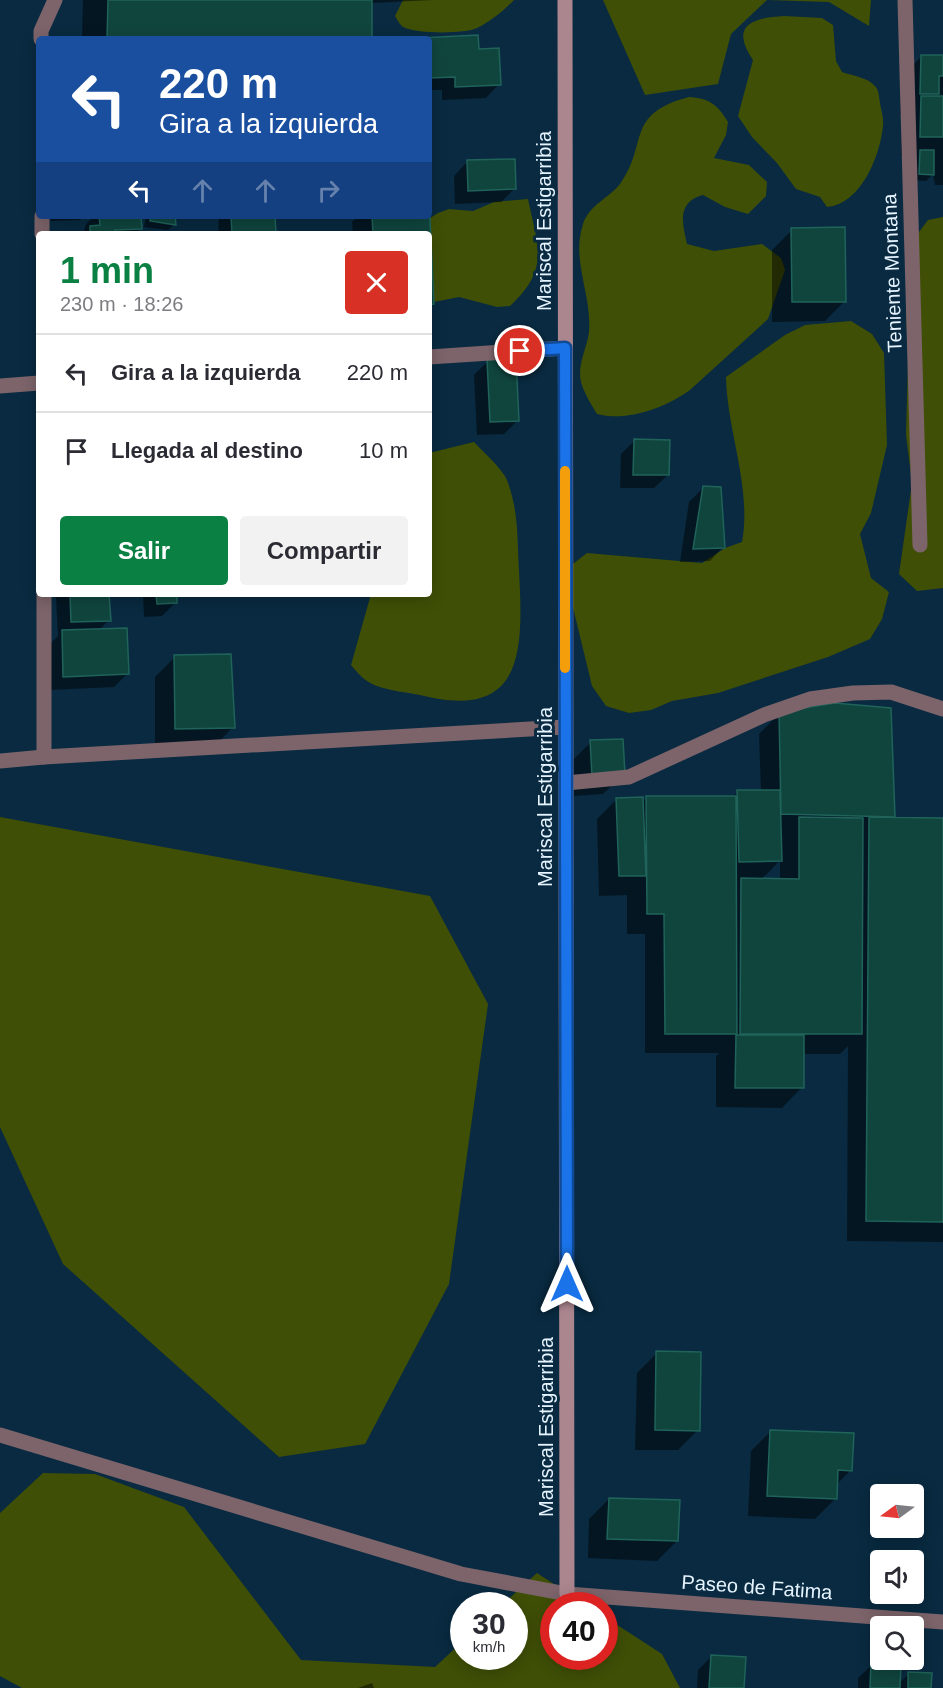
<!DOCTYPE html>
<html lang="es">
<head>
<meta charset="utf-8">
<style>
	body { margin:0; font-family:Helvetica,sans-serif; background:#f2f2f3; color:#2b2b33; height:100vh; display:flex; flex-direction:column; font-size:22px; white-space:nowrap }
	* { box-sizing:border-box; margin:0 }
	p { font-size:20px; color:#7c7c81 }
	.icon { flex:none; width:33px; height:33px; fill:none; stroke:currentColor; stroke-width:2; stroke-linecap:round; stroke-linejoin:round }
	.map { position:relative; flex:1; overflow:hidden }
	.sheet { position:absolute; left:36px; top:231px; width:396px; height:366px; display:flex; flex-direction:column; background:#fff; border-radius:6px; box-shadow:0 3px 15px #0003 }
	.sheet>* { flex:none }
	.guide { position:absolute; left:36px; top:36px; width:396px; height:183px; border-radius:6px; box-shadow:0 3px 15px #0003; background:#1a4fa0; color:#fff; overflow:hidden }
	.needle { width:39px; rotate:255deg }
	.buttons { position:absolute; left:870px; top:1484px; display:grid; gap:12px }
	.buttons a { display:grid; place-items:center; width:54px; height:54px; border-radius:6px; background:#fff; box-shadow:0 3px 15px #0003; font-size:30px }
	.speed { position:absolute; left:450px; top:1592px; display:flex; gap:12px; font-size:30px; font-weight:700; text-align:center }
	.speed>* { display:grid; place-content:center; width:78px; height:78px; border-radius:50%; background:#fff; box-shadow:0 3px 15px #0003; line-height:1 }
	.speed small { font-size:15px; font-weight:400 }
	.speed .limit { border:9px solid #d22; background:#fff; color:#111 }
	.pin { position:absolute; display:grid; place-items:center; width:51px; height:51px; color:#fff; margin:-26px; border:3px solid #fff; border-radius:50%; box-shadow:0 2px 6px #0007 }
	.me { position:absolute; width:66px; margin:-33px; rotate:0deg; stroke-linejoin:round; filter:drop-shadow(0 0 4px #0008) }
	.turn { display:flex; align-items:center; gap:21px; height:126px; padding:0 24px; font-size:27px }
	.turn .icon { width:78px; height:78px; stroke-width:2.5 }
	.turn b { display:block; font-size:42px; line-height:51px }
	.lanes { display:flex; align-items:center; height:57px; padding:0 24px; background:#0003; justify-content:center; gap:30px; direction:ltr }
	.lanes .off { opacity:.35 }
	.round { display:grid; place-items:center; flex:none; width:63px; height:63px; border-radius:6px; background:#f2f2f3 }
	.overview { display:flex; align-items:center; justify-content:space-between; height:102px; padding:0 24px }
	h1 { font-size:36px; font-weight:600; line-height:45px; color:#0b8043 }
	.primary-button { display:flex; gap:12px; margin-top:auto; padding:12px 24px }
	.primary-button a { flex:1; height:69px; border-radius:6px; background:#0b8043; color:#fff; font-size:24px; font-weight:600; line-height:69px; text-align:center }
	.primary-button a+a { background:#f2f2f3; color:#2b2b33 }
	ul { padding:0; list-style:none }
	li { display:flex; align-items:center; gap:18px; height:78px; padding:0 24px; border-top:2px solid #e1e1e2 }
	li div { flex:1 }
	li b { display:block; font-size:22px }
	li em { font-style:normal }
	.map>svg:first-child { display:block }
	.green { fill:#3f4f06 }
	.shadow { fill:#0007; fill-rule:evenodd }
	.building { fill:#10453e; stroke:#1f635a; stroke-width:1.5 }
	.lines { fill:none; stroke-linecap:round; stroke-linejoin:round }
	.lane { stroke:#7c646a; stroke-width:15 }
	.street { stroke:#7c646a; stroke-width:15 }
	.secondary { stroke:#ac868f; stroke-width:15 }
	.route-casing { stroke:#114b97; stroke-width:15 }
	.route { stroke:#1a73e8; stroke-width:10 }
	.slow { stroke:#f59e0b; stroke-width:10 }
	.labels { text-anchor:middle; dominant-baseline:central; stroke-width:6; stroke-linejoin:round; paint-order:stroke }
	.street-label { font-size:20px; fill:#e6f4ff; stroke:#092a40 }
</style>
</head>
<body>
<div class="map">
<svg width="943" height="1688" viewBox="0 0 943 1688">
	<rect width="100%" height="100%" fill="#092a40"/>
	<path class="green" d="M403,0H514C503,11 491,21 477,28C465,34 415,34 403,27C400,25 397,19 395,16Z
		M603,0H871L869,26L829,2L767,0L731,34L718,84L645,95Z
		M784,16L822,18L833,25L836,61L842,72C853,76 867,77 875,86C879,90 879,97 880,103C881,110 884,118 883,126C880,156 861,204 827,207L820,197L796,189L777,163L752,137L738,116L753,60C729,24 753,18 784,16Z
		M689,97C709,98 718,105 728,122L726,135L714,158L749,165L767,182L766,196L748,214L725,207L703,195C677,202 682,223 687,244L714,251L762,244L781,258L785,270L768,319L690,390C665,408 627,422 597,414C591,404 584,393 581,382C577,365 587,348 589,332C592,294 571,261 583,224C589,205 609,198 620,184C649,144 624,114 689,97Z
		M528,199C538,247 550,269 510,306L497,307L459,297L429,303V234H405L438,213L449,209L473,211L494,202Z
		M943,217V588L917,591L899,574L912,483L906,435L908,360L906,312L913,240L928,220Z
		M851,321L872,334L884,353L887,445L871,513L860,534L871,578L889,592L882,619L870,639L828,657L718,693L672,701L651,710L629,713L606,706L592,686L569,591V567L587,553L702,563L725,548L742,542C752,488 727,431 726,377L785,335L805,325Z
		M474,442C484,453 501,467 507,480C519,512 517,538 519,570C523,648 526,722 420,695C405,692 380,690 367,681C361,677 356,671 351,665L371,594H429V453Z
		M0,817L430,896L488,1004L449,1284L365,1444L279,1457L63,1264L0,1127Z
		M43,1473L95,1474L184,1507L301,1660L435,1667L463,1641L464,1656H514V1605H502L537,1573L586,1605H554V1656H604L605,1617L662,1654L680,1688H22L0,1676V1513Z"/>
	<path class="shadow" d="M83,0H433L371,3V39H82Z
		M429,39L477,51L499,84L486,98L442,100V90H429Z
		M943,56V185H935L933,174L926,181L914,180V156H901V117L905,114H900L901,77L921,57Z
		M467,162L514,189L501,202L455,204L454,176Z
		M50,216H84L80,220L51,221Z
		M85,216H140V229L135,234H83L86,224L91,219H85Z
		M146,216H174V224L168,230L144,227Z
		M219,216H274V234H218Z
		M358,216H429L433,304L429,307V234H353L352,222Z
		M792,230L845,301L825,321L772,322V250Z
		M488,361L517,421L504,434L477,435L474,375Z
		M39,423V473L37,426Z
		M635,440L668,475L654,488H620L621,454Z
		M703,488L723,547L710,561L680,562L689,502Z
		M59,594H108L109,620L99,630L128,673L114,687L50,690L49,645L58,636L56,597Z
		M143,594H175L176,602L162,616L144,617Z
		M175,657L233,727L213,748H155V677Z
		M780,713L893,817L890,819L943,820V1242L847,1241L848,1046L840,1054H802V1087L782,1108L716,1107V1056L719,1053H645V934H627V895L599,896L597,819L617,799L642,802L647,798L732,797L738,792L761,791L759,734ZM780,860V880H760L770,871Z
		M591,742L624,774L603,794L573,796L571,762Z
		M657,1353L698,1430L678,1450H635L637,1373Z
		M771,1431L851,1470L836,1485L835,1499L815,1519L748,1516L751,1451Z
		M609,1499L677,1541L657,1561L588,1558L589,1519Z
		M711,1657L743,1688H697L698,1670Z
		M872,1665L898,1684L909,1674L930,1688H858V1678Z
		M372,1683L374,1688H358Z"/>
	<path class="building" d="M108,0H372V39H107Z
		M478,35L479,49L499,48L501,85L455,87V77L429,78V39L419,38Z
		M921,55H943V76H939V94H920Z
		M921,96H943V137H920Z
		M920,150H934V175L919,174Z
		M515,159L516,189L468,191L467,160Z
		M429,198L434,304L429,305V234H373L372,216H429Z
		M99,216H141L142,229L115,230V234H90V226L100,225Z
		M151,216H175L176,225L150,221Z
		M231,216H275L276,234H232Z
		M845,227L846,302H792L791,228Z
		M516,358L519,421L490,422L487,360Z
		M634,439L670,440L669,475H633Z
		M703,486L721,487L725,548L693,549Z
		M70,594H109L111,621L71,622Z
		M156,594H177V603L157,604Z
		M127,628L129,674L63,677L62,630Z
		M231,654L235,728L175,729L174,655Z
		M835,703L891,708L895,817L781,814L779,712Z
		M623,739L625,774L592,776L590,740Z
		M737,790H780L782,861L739,862Z
		M646,796H736L737,1034H665L664,914H647Z
		M643,797L646,876H619L616,798Z
		M799,817L863,818L862,1034H740L741,878L799,879Z
		M869,817L943,818V1222L866,1221Z
		M736,1035H804V1088H735Z
		M656,1351L701,1352L700,1431L655,1430Z
		M770,1430L854,1433L852,1471L838,1470L837,1499L767,1496Z
		M609,1498L680,1500L678,1541L607,1539Z
		M711,1655L746,1657L744,1688H709Z
		M871,1663L901,1665L900,1688H870Z
		M908,1672L932,1673L931,1688H908Z"/>
	<g class="lines">
		<path class="lane" d="M0,761L44,757
			M566,783L629,777L764,715L810,699L853,693L891,692L943,709
			M0,1435L461,1574L567,1594"/>
		<path class="street" d="M905,0L920,545
			M41,39V31L55,0
			M42,216V234
			M429,357L565,348
			M0,386L39,383
			M44,594V757L565,727
			M567,1594L943,1622"/>
		<path class="secondary" d="M565,0L567,1594"/>
	</g>
	<g class="lines">
		<g class="route-casing">
			<path id="route" d="M520,351L565,348L567,1284"/>
		</g>
		<use href="#route" class="route"/>
		<path class="slow" d="M565,471V668"/>
	</g>
	<g class="labels">
		<g class="street-label">
			<text transform="translate(544 221) rotate(-90)">Mariscal Estigarribia</text>
			<text transform="translate(892 273) rotate(-92)">Teniente Montana</text>
			<text transform="translate(545 797) rotate(-90)">Mariscal Estigarribia</text>
			<text transform="translate(546 1427) rotate(-90)">Mariscal Estigarribia</text>
			<text transform="translate(757 1587) rotate(4)">Paseo de Fatima</text>
		</g>
	</g>
</svg>
<div class="buttons">
<a><svg class="needle" viewBox="-14 -14 28 28"><path d="M0-13l5 13h-10z" fill="#e53935"/><path d="M0 13l5-13h-10z" fill="#7c7c81"/></svg></a>
<a><svg class="icon" aria-label="sound" viewBox="0 0 24 24"><path d="M4 9h4l5-4v14l-5-4H4zM17 9q2 3 0 6"/></svg></a>
<a><svg class="icon" aria-label="search" viewBox="0 0 24 24"><circle cx="10" cy="10" r="6"/><path d="M15 15l6 6"/></svg></a>
</div>
<div class="speed"><div>30<small>km/h</small></div><div class="limit">40</div></div>
<div class="pin" style="left:520px;top:351px;background:#d93025"><svg class="icon" aria-label="arrive" viewBox="0 0 24 24"><path d="M6 21V4h12l-3 4 3 4H6"/></svg></div>
<svg class="me" style="left:567px;top:1284px" viewBox="-20 -20 40 40"><path d="M0-17L14 15 0 8-14 15z" fill="#1a73e8" stroke="#fff" stroke-width="4"/></svg>
<div class="guide">
<div class="turn"><svg class="icon" aria-label="left" viewBox="0 0 24 24"><path d="M17 20v-9H6M10 6l-5 5 5 5"/></svg><div><b>220 m</b>Gira a la izquierda</div></div>
<div class="lanes"><svg class="icon" aria-label="left" viewBox="0 0 24 24"><path d="M17 20v-9H6M10 6l-5 5 5 5"/></svg><svg class="icon off" aria-label="ahead" viewBox="0 0 24 24"><path d="M12 20V5M6 11l6-6 6 6"/></svg><svg class="icon off" aria-label="ahead" viewBox="0 0 24 24"><path d="M12 20V5M6 11l6-6 6 6"/></svg><svg class="icon off" aria-label="right" viewBox="0 0 24 24"><path d="M7 20v-9h11M14 6l5 5-5 5"/></svg></div>
</div>
<section class="sheet">
<div class="overview"><div><h1>1 min</h1><p>230 m · 18:26</p></div><a class="round" style="background:#d93025;color:#fff"><svg class="icon" aria-label="close" viewBox="0 0 24 24"><path d="M6 6l12 12M18 6L6 18"/></svg></a></div>
<ul>
<li><svg class="icon" aria-label="left" viewBox="0 0 24 24"><path d="M17 20v-9H6M10 6l-5 5 5 5"/></svg><div><b>Gira a la izquierda</b></div><em>220 m</em></li>
<li><svg class="icon" aria-label="arrive" viewBox="0 0 24 24"><path d="M6 21V4h12l-3 4 3 4H6"/></svg><div><b>Llegada al destino</b></div><em>10 m</em></li>
</ul>
<div class="primary-button"><a>Salir</a><a>Compartir</a></div>
</section>
</div>
</body>
</html>
